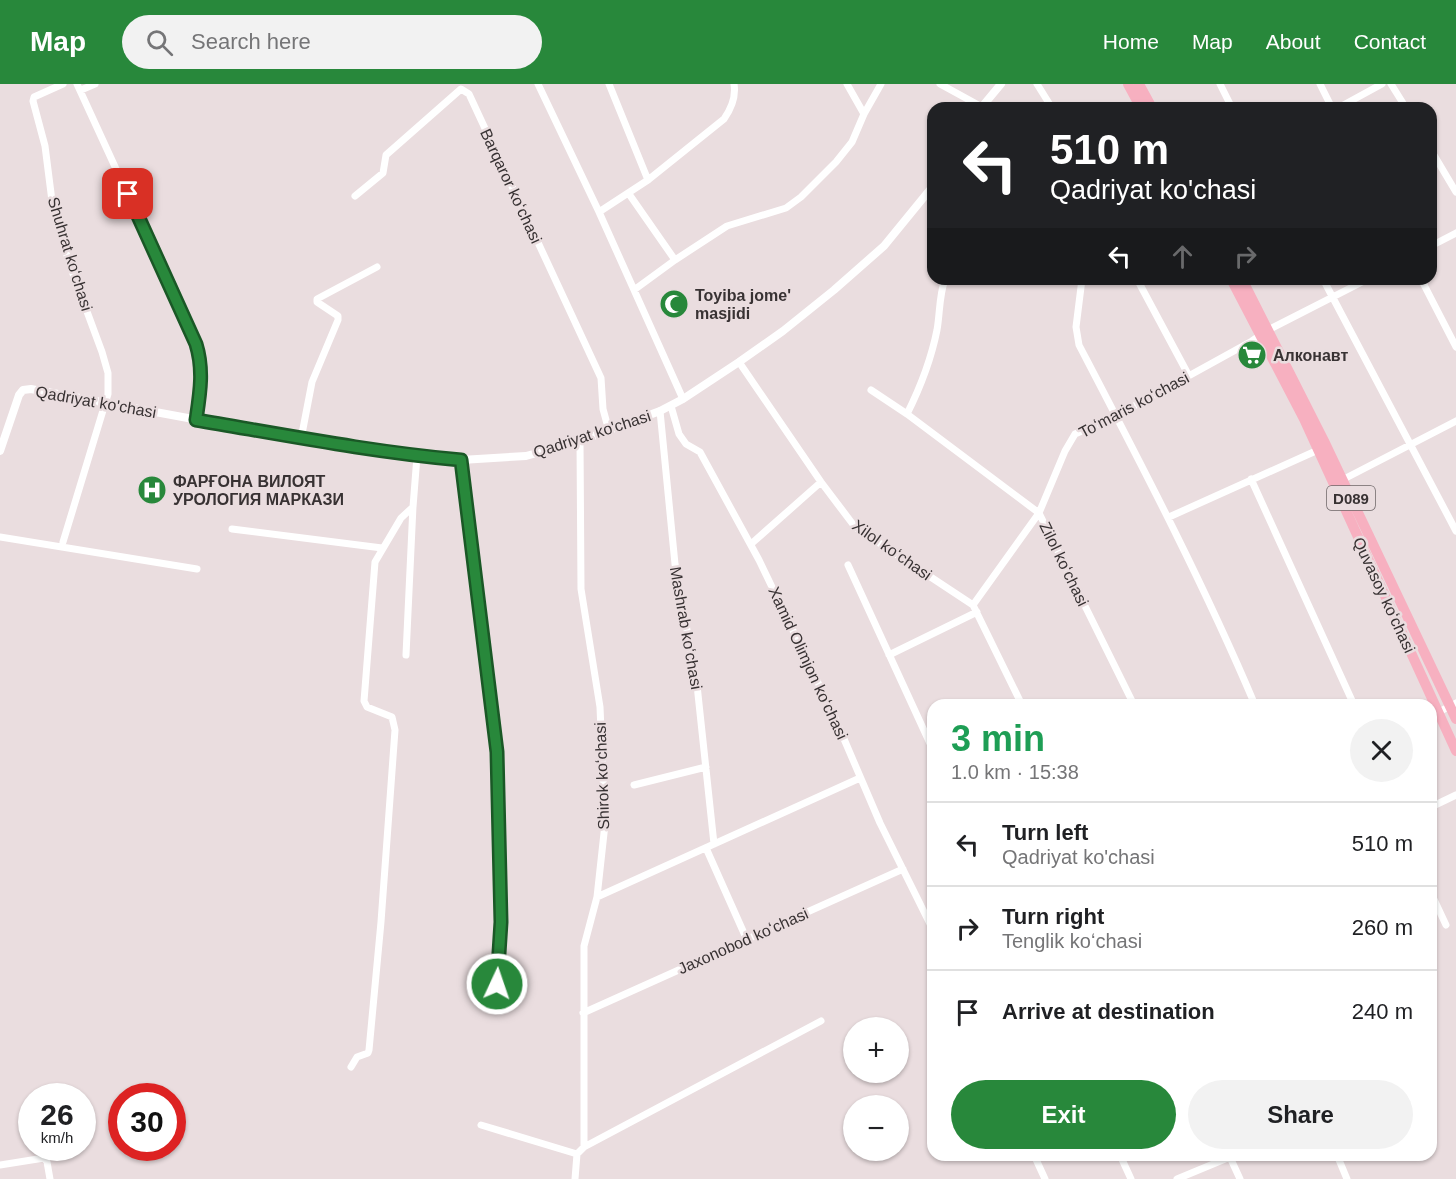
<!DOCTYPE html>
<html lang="en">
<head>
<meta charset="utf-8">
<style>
	body { margin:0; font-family:Helvetica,sans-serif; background:#f2f2f2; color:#202124; height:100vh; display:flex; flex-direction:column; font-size:22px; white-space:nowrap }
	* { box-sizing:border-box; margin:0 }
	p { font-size:20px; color:#757577 }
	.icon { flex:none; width:33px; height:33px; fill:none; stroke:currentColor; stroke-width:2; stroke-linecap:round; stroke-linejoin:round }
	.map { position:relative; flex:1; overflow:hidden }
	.side { position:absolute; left:927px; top:615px; width:510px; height:462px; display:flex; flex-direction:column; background:#fff; border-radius:18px; box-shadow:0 2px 4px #0004 }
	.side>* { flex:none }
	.hud { position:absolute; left:927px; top:18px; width:510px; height:183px; border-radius:18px; box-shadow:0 2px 4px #0004; background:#202124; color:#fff; overflow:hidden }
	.fabs { position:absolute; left:843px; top:933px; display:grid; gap:12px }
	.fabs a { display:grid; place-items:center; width:66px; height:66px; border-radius:50%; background:#fff; box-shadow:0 2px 4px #0004; font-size:30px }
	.speed { position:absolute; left:18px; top:999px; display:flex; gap:12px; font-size:30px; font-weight:700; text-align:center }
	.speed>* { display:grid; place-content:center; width:78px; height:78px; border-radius:50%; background:#fff; box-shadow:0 2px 4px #0004; line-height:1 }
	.speed small { font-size:15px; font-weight:400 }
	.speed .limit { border:9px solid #d22; background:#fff; color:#111 }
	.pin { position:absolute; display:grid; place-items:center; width:51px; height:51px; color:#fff; margin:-26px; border-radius:12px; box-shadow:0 3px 9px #0006 }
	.me { position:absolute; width:66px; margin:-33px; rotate:3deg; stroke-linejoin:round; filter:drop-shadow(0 0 4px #0008) }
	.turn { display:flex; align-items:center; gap:21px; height:126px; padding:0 24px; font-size:27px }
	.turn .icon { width:78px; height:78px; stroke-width:2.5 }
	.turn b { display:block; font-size:42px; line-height:51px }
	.lanes { display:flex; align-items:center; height:57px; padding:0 24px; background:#0003; justify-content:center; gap:30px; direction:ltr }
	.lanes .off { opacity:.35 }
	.round { display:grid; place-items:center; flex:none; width:63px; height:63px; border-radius:32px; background:#f2f2f2 }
	.summary { display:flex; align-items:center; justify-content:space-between; height:102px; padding:0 24px }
	h1 { font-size:36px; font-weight:600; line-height:45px; color:#1e9e55 }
	.primary-button { display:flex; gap:12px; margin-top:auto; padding:12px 24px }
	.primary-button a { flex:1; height:69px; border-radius:36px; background:#28883b; color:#fff; font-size:24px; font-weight:600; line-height:69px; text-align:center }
	.primary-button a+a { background:#f2f2f2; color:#202124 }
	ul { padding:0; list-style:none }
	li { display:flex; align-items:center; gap:18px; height:84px; padding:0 24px; border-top:2px solid #e0e0e0 }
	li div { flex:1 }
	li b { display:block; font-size:22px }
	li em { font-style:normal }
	header { display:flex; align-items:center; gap:36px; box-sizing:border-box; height:84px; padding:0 30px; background:#28883b; color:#fff }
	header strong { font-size:28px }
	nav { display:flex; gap:33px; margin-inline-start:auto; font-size:21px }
	.search { width:420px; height:54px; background:#f2f2f2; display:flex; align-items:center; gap:15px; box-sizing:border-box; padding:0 21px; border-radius:33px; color:#757577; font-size:22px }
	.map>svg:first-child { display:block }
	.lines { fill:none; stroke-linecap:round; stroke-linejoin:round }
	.minor { stroke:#fff; stroke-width:7 }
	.tertiary { stroke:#fff; stroke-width:8 }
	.primary { stroke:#f7b0c0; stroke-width:10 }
	.route-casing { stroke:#1a5826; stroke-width:15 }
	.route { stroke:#28883b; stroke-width:10 }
	.labels { text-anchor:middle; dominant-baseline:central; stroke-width:5; stroke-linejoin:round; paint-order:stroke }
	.shield { fill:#eadddf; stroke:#6d6567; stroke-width:1.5 }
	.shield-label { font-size:15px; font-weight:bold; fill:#383233 }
	.street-label { font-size:16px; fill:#383233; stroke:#eadddf }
	.poi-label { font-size:16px; font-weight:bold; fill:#383233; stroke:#eadddf; text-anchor:start }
</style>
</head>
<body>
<header>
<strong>Map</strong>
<div class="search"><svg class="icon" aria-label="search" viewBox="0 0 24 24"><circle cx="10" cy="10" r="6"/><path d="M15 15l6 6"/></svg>Search here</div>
<nav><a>Home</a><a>Map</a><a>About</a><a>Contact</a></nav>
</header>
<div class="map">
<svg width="1456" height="1095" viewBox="0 0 1456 1095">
	<rect width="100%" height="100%" fill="#eadddf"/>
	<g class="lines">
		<path class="minor" d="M77,0L196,259C204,286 200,309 196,336
			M538,0L599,128L683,315
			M609,0L648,96
			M847,0L864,30
			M940,0L982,23
			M1037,0L1052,24
			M1220,0L1232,24
			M1320,0L1332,24
			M1391,0L1406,24
			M81,6L95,0
			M1338,24L1382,0
			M1431,66L1456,108
			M629,110L675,176
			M355,112L383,89L386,71L461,5L469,10L601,294L603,325L609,347
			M599,128L648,96L724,35C731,25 736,12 734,0
			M1431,162L1456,149
			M1082,195L1076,243L1079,261C1141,380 1203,498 1255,621
			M1137,195L1189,292
			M1323,195L1456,447
			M1421,195L1456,263
			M634,206L675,176L727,142L786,124L801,113L836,78L852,58L864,30L881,0
			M739,278L821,398L855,443L973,521L1022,621
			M871,306L907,330L1039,429L1134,621
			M671,322L679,350L686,360L700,368L759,476L835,634L880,739L933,846
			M660,327L675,480L697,601L714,760
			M907,330C921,302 931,276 937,246C940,229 939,212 945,195
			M301,355L312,298L338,236V232L317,218V215L377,183
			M461,376L497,668L501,838L497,900
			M1251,395L1354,621
			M1342,396L1456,337
			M1169,433L1318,366
			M232,445L382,464
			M0,453L197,485
			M63,458L108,310V289L102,268L69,179L52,117L45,62L33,17L34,13L63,0
			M751,460L821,398
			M848,481L933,666
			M973,521L1039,429L1065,367L1075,350L1116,332L1252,257L1268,246L1368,195
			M406,571L413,422
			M889,571L977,528
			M1431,632L1456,619
			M634,701L706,683
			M1431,723L1456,711
			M706,764L747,856
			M1431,809L1446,841
			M597,813L860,694
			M583,929L903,785
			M351,983L357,973L368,969L369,966L381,838L395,646L392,633L367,623L364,617L375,478L401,434L413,423L417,372
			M481,1041L577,1070
			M584,1063L821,937
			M1034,1071L1045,1095
			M1120,1071L1131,1095
			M1229,1071L1240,1095
			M1337,1071L1347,1095
			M0,1081L44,1074L47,1078L50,1095
			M575,1095L577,1070L584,1063V862L597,813L605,740L600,623L581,505L580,357
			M1177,1095L1230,1073"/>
		<path class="tertiary" d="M981,24L1001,0
			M0,367L19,311L23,306L31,305L301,355L413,372L461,376L526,372L580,357L660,327L683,315L739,278L783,247L834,206L884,162L933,102"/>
		<path class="primary" d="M1128,0L1141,24
			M1139,0L1152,24
			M1231,195L1304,335L1456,667
			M1242,195L1324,357L1456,635"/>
	</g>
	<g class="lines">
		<g class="route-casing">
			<path id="route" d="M128,110L196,260C204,286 200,309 196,336C285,351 372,368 461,376L497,668L501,838L497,900"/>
		</g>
		<use href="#route" class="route"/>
	</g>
	<defs>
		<g id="mosque-disc" transform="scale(1.5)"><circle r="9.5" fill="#28883b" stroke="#eadddf"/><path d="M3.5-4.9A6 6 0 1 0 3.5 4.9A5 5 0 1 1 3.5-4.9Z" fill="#fff"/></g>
		<g id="supermarket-disc" transform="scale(1.5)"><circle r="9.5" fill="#28883b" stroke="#eadddf"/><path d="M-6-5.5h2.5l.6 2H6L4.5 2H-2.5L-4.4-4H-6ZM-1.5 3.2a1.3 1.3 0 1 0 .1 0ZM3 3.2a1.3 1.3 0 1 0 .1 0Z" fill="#fff"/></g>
		<g id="hospital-disc" transform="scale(1.5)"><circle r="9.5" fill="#28883b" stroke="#eadddf"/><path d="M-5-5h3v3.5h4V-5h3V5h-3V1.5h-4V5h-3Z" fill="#fff"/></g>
	</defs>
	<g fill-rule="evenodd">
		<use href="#mosque-disc" x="674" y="220"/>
		<use href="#supermarket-disc" x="1252" y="271"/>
		<use href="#hospital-disc" x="152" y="406"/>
	</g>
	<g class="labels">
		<rect class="shield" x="1327" y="402" width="48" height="24" rx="4.5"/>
		<g class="shield-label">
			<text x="1351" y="414">D089</text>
		</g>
		<g class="street-label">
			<text transform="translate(511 102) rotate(65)">Barqaror koʻchasi</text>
			<text transform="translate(70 170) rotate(73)">Shuhrat koʻchasi</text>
			<text transform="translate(96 318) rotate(10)">Qadriyat ko'chasi</text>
			<text transform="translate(1134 321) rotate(-28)">Toʻmaris koʻchasi</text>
			<text transform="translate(592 350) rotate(-18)">Qadriyat ko'chasi</text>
			<text transform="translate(892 466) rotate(35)">Xilol koʻchasi</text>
			<text transform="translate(1064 480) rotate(64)">Zilol koʻchasi</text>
			<text transform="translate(1384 511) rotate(65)">Quvasoy koʻchasi</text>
			<text transform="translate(686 544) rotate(80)">Mashrab koʻchasi</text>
			<text transform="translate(808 579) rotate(65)">Xamid Olimjon koʻchasi</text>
			<text transform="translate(602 692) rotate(-92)">Shirok koʻchasi</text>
			<text transform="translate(743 857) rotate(-24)">Jaxonobod koʻchasi</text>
		</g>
		<g class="poi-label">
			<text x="695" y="211">Toyiba jome'<tspan x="695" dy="18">masjidi</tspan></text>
			<text x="1273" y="271">Алконавт</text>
			<text x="173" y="397">ФАРҒОНА ВИЛОЯТ<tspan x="173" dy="18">УРОЛОГИЯ МАРКАЗИ</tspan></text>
		</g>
	</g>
</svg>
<div class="fabs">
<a>+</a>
<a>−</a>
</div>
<div class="speed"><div>26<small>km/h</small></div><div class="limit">30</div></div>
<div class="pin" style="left:128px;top:110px;background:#d93025"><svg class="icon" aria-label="arrive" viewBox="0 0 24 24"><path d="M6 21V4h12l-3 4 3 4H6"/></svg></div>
<svg class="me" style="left:497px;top:900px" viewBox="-20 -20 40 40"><circle r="17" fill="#28883b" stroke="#fff" stroke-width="3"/><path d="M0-11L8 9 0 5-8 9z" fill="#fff"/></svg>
<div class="hud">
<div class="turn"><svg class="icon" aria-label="left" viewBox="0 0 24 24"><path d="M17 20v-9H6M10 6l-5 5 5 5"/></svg><div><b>510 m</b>Qadriyat ko'chasi</div></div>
<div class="lanes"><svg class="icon" aria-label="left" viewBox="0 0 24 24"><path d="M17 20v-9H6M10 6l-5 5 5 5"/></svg><svg class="icon off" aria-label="ahead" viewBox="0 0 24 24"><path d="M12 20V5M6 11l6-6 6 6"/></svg><svg class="icon off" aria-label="right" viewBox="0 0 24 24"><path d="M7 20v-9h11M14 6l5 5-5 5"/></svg></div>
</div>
<section class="side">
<div class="summary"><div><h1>3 min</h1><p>1.0 km · 15:38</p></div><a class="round"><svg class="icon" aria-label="close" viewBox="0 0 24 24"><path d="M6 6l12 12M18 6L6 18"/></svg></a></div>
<ul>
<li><svg class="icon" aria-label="left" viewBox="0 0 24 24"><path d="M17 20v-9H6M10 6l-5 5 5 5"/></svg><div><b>Turn left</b><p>Qadriyat ko'chasi</p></div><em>510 m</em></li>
<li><svg class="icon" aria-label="right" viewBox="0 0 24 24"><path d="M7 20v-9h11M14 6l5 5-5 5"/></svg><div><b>Turn right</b><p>Tenglik koʻchasi</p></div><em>260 m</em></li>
<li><svg class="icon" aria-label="arrive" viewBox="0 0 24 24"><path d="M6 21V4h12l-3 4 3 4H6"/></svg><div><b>Arrive at destination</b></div><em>240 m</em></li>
</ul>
<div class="primary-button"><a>Exit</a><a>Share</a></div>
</section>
</div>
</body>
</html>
